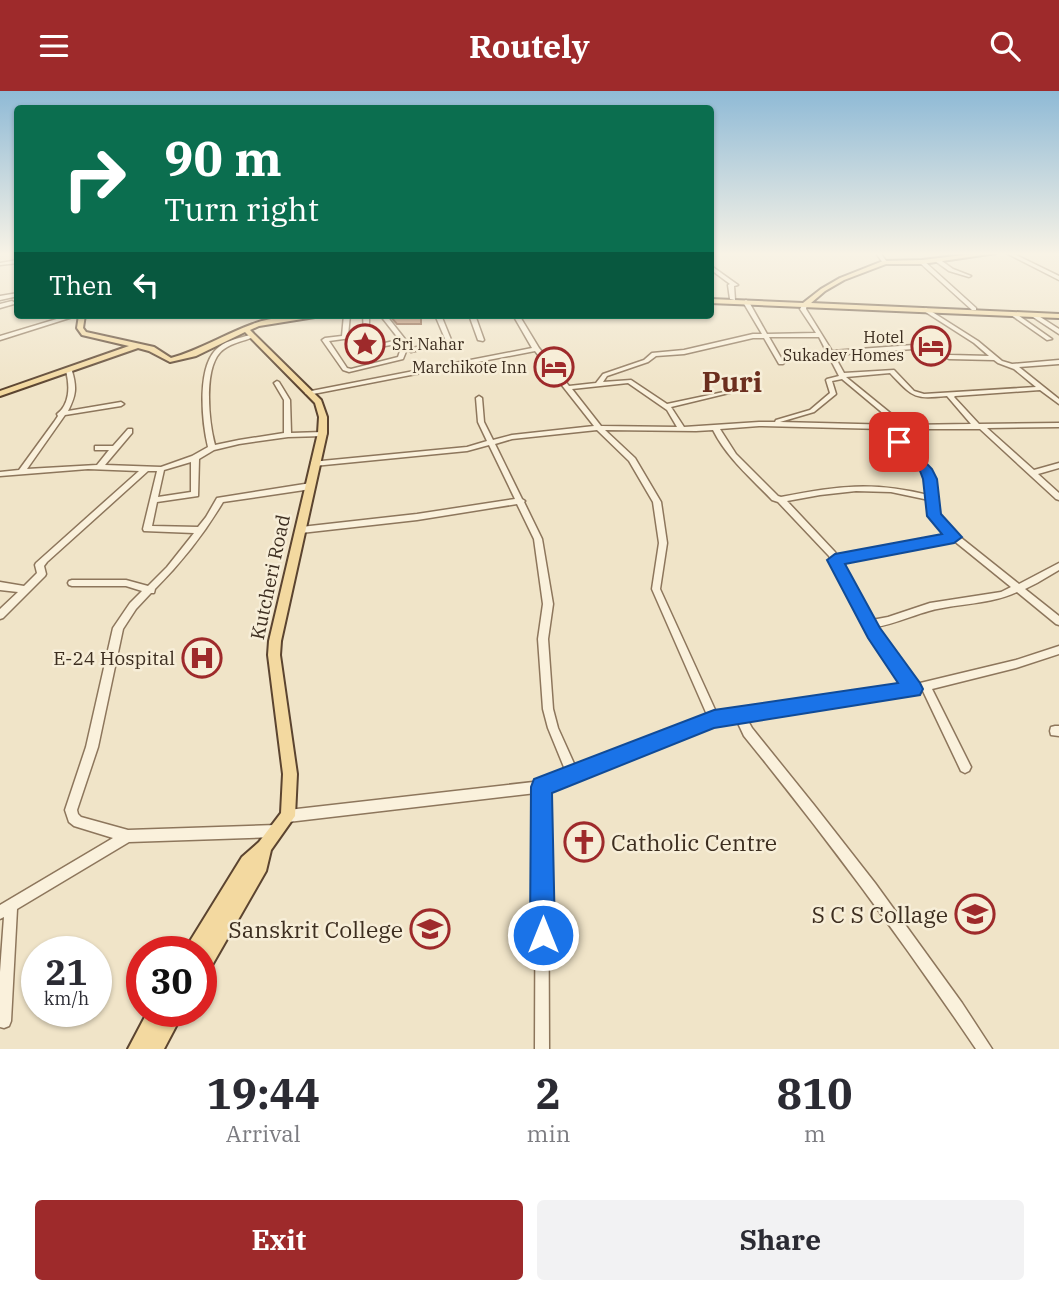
<!DOCTYPE html>
<html lang="en">
<head>
<meta charset="utf-8">
<style>
	body { margin:0; font-family:"IBM Plex Serif",serif; background:#f2f2f3; color:#2b2b33; height:100vh; display:flex; flex-direction:column; font-size:26px; white-space:nowrap }
	* { box-sizing:border-box; margin:0 }
	p { font-size:23px; color:#7c7c81 }
	.icon { flex:none; width:38px; height:38px; fill:none; stroke:currentColor; stroke-width:2; stroke-linecap:round; stroke-linejoin:round }
	.map { position:relative; height:958px; overflow:hidden }
	.side { display:flex; flex-direction:column; background:#fff; flex:1 }
	.side>* { flex:none }
	.banner { position:absolute; left:14px; top:14px; width:700px; height:214px; border-radius:7px; box-shadow:0 2px 5px #0004; background:#0b6e4f; color:#fff; overflow:hidden }
	.speed { position:absolute; left:21px; top:845px; display:flex; gap:14px; font-size:35px; font-weight:700; text-align:center }
	.speed>* { display:grid; place-content:center; width:91px; height:91px; border-radius:50%; background:#fff; box-shadow:0 2px 5px #0004; line-height:1 }
	.speed small { font-size:18px; font-weight:400 }
	.speed .limit { border:10px solid #d22; background:#fff; color:#111 }
	.pin { position:absolute; display:grid; place-items:center; width:60px; height:60px; color:#fff; margin:-30px; border-radius:14px; box-shadow:0 4px 10px #0006 }
	.me { position:absolute; width:77px; margin:-38px; rotate:0deg; stroke-linejoin:round; filter:drop-shadow(0 0 5px #0008) }
	.turn { display:flex; align-items:center; gap:24px; height:147px; padding:0 35px; font-size:32px }
	.turn .icon { width:91px; height:91px; stroke-width:2.5 }
	.turn b { display:block; font-size:49px; line-height:60px }
	.then { display:flex; align-items:center; height:66px; padding:0 35px; background:#0003; gap:14px; font-size:26px }
	.eta { display:flex; justify-content:space-evenly; align-items:center; height:119px; text-align:center }
	.eta b { font-size:42px; font-weight:700; line-height:49px }
	.cta { display:flex; gap:14px; margin-top:auto; padding:14px 35px }
	.cta a { flex:1; height:80px; border-radius:7px; background:#9e2a2b; color:#fff; font-size:28px; font-weight:700; line-height:80px; text-align:center }
	.cta a+a { background:#f2f2f3; color:#2b2b33 }
	header { display:flex; justify-content:space-between; align-items:center; height:91px; padding:0 35px; background:#9e2a2b; color:#fff; font-size:32px; font-weight:700 }
	.map>svg:first-child { display:block }
	.building { fill:#cf9f7d; stroke:#8d5f41; stroke-width:2 }
	.lines { fill:none; stroke-linecap:round; stroke-linejoin:round }
	.minor-casing { stroke:#8d765c; stroke-width:3 }
	.major-casing { stroke:#5b4430; stroke-width:4 }
	.minor { fill:#faf1dc; fill-rule:evenodd }
	.major { fill:#f3d9a0; fill-rule:evenodd }
	.route { fill:#1a73e8; stroke:#114b97; stroke-width:2 }
	.labels { text-anchor:middle; dominant-baseline:central; stroke-width:5; stroke-linejoin:round; paint-order:stroke }
	.far-poi-label { font-size:16px; fill:#3d2e20; stroke:#f7eed8; text-anchor:end }
	.street-label { font-size:19px; fill:#3d2e20; stroke:#f7eed8 }
	.poi-label { font-size:19px; fill:#3d2e20; stroke:#f7eed8; text-anchor:end }
	.near-poi-label { font-size:23px; fill:#3d2e20; stroke:#f7eed8; text-anchor:end }
	.far-town-label { font-size:28px; font-weight:bold; fill:#6b2e1e; stroke:#f7eed8 }
</style>
</head>
<body>
<header><svg class="icon" aria-label="menu" viewBox="0 0 24 24"><path d="M4 6h16M4 12h16M4 18h16"/></svg>Routely<svg class="icon" aria-label="search" viewBox="0 0 24 24"><circle cx="10" cy="10" r="6"/><path d="M15 15l6 6"/></svg></header>
<div class="map">
<svg width="1059" height="958" viewBox="0 0 1059 958">
	<rect width="100%" height="100%" fill="#f0e4c8"/>
	<path class="building" d="M389,224H421V233H397Z"/>
	<g class="lines">
		<g class="minor-casing">
			<path id="minor" d="M876,162H880L887,171V172H883Z
				M1006,162H1012L1059,185V189Z
				M935,168H939L953,178L971,185L969,186L949,180L935,170Z
				M18,169V172L0,174V172Z
				M920,170H924L976,217V219H972L920,172Z
				M710,174L738,194L734,195L735,209L730,208L728,194L730,193L710,178Z
				M18,202V205L0,209V205Z
				M746,209L749,211L767,243L816,242L800,218L803,213H807L806,218L832,260L927,253L950,264L989,265L974,252L924,220V218L926,217L978,250L1002,270L1012,273L1059,269V273L1019,276L1059,308V313L1040,299L955,305L954,306L979,333L1059,332V336L987,337L1034,379L1059,372V377L1038,383L1059,402V409L1056,408L980,338H891L919,365L931,381L935,395L937,417L945,434L1019,493L1059,472V479L1037,492L1025,498L1059,525V534L1056,533L1017,501C989,514 958,512 929,520C911,525 894,533 876,536L916,593L1016,569L1059,555V563L1016,577L932,598L971,676L969,680L965,682L961,680L923,600L747,628L752,637L814,714L875,792L962,912L992,958H976C903,850 826,746 744,645L737,630L714,633L548,699L549,958H535L536,702L288,731L284,729L282,725L284,721L288,719L542,690L566,681L548,637L543,618L538,548L543,513L534,448L517,413L417,429L301,442L297,439L301,436L417,423L515,408L489,354L467,360L314,375H311V371L467,356L487,350L478,331L476,307L479,305L482,307L484,331L493,349L512,344L594,335L535,260L308,304L305,302L306,301L532,257L513,224H519L539,257L569,295L596,292L603,283L644,269L652,262L684,259L753,243H762L743,211ZM769,246H819L839,285L827,288L826,289L830,302L810,319L776,329L775,331H759L684,336L671,316L733,301V299L667,313L631,289L603,291L607,285L648,271L656,265L684,263L753,247H764L779,273H783L784,272ZM926,257L949,268L994,269L998,272L1014,278L1036,296L924,303L914,300L894,279L844,282L834,264ZM890,282C914,307 913,308 947,305L971,333L905,334L846,286ZM842,288L897,334L780,331L814,321L836,303L832,290ZM628,292L667,319L677,336L601,335L572,298ZM759,335L883,338C904,358 926,372 928,404C873,390 836,395 781,406L778,405L736,363L720,338ZM597,339L629,370L653,411L659,452L652,498L708,626L576,677L558,637L553,618L548,548L553,513L542,448L524,411L525,410L522,408L495,353L512,348ZM605,339L696,340L713,339C727,367 751,387 772,409L778,411L829,465L871,545L906,595L717,623L660,498L667,452L661,411L635,367ZM856,400L891,401L929,409C930,424 935,435 947,444L837,465L835,461L787,410L820,404ZM953,449L1011,496L1001,501L930,512L888,526L872,529L841,471Z
				M12,210L15,212L14,213L0,217V213Z
				M1011,222H1015L1052,248L1047,249L1011,224Z
				M1030,222H1034L1059,238V243L1030,224Z
				M70,224H79L0,249V245Z
				M344,224H350L348,244L364,242L363,224H369V241L376,254L398,249L402,252L380,224H386L412,257L446,250L435,224H441L452,251L411,261L407,258L403,268L349,281L343,279L322,249L325,247L342,245ZM365,245L373,257L397,253L401,257L398,266L351,278L347,277L329,250Z
				M469,224H475L484,249L483,250L478,249Z
				M250,244L255,245C246,250 233,251 224,258C202,273 209,332 215,354L239,349L284,342V309L274,292L277,290L279,291L290,309L291,342L323,341L327,343L323,345L288,346L239,353L214,359L199,368L198,405L157,411L152,435L198,436L206,426L217,407L311,392L315,395L311,398L223,411C204,443 181,472 155,498L154,502H151L136,518L123,538L98,656L77,719L78,723L81,726L128,739L276,734L280,736L282,740L280,744L276,746L129,751L17,818L11,930L9,935L4,937L0,936V881L4,826L0,828V814L113,747L74,735L69,731L65,719L86,656L113,537L130,512L142,500L126,495H72L69,494L68,492L69,490L72,489H126L148,495L167,476L194,442L144,440L143,438L157,380H148L47,471L44,475L46,483L45,485L3,527L0,528V518L18,501L0,499V491L24,495L37,482L35,474L36,472L139,380L88,378L0,385V381L19,379L54,331L58,325L57,323C70,313 70,295 66,280L69,278L72,280C77,297 76,304 68,320L121,311L124,313L121,315L65,324L27,378L97,374L109,359H95V355H113L128,338H132V342L105,374L161,376L192,365L208,356C202,331 196,273 219,256C228,249 240,247 250,244ZM191,371V401L158,406L164,379Z
				M1055,635H1059V645L1051,644L1050,640L1051,636Z"/>
		</g>
		<g class="major-casing">
			<path id="major" d="M980,162H996L922,173H886L844,189L825,200L811,212L1059,223V227L710,212V208L803,212L821,198L840,187L883,170L922,169Z
				M79,224H85L83,237L86,241L154,256L171,267C200,259 225,243 253,233C270,226 299,224 318,224L315,226L259,235L250,239L321,309L327,326V342L281,550L280,564L297,683L295,725L271,759L266,780L207,883L201,885V861H185L187,855L242,766L259,751L281,722L283,683L268,564L269,550L318,342L319,326L315,312L245,241L196,265L170,271L149,260L138,257L0,305V300L129,255L82,244L77,237Z
				M148,920H184L164,958H128Z"/>
		</g>
		<use href="#minor" class="minor"/>
		<use href="#major" class="major"/>
	</g>
	<linearGradient id="sky" x2="0" y2="1"><stop stop-color="#8fbad6"/><stop offset="0.55" stop-color="#f8f3e6"/><stop offset="1" stop-color="#f8f3e6" stop-opacity="0"/></linearGradient>
	<rect width="1059" height="296" fill="url(#sky)"/>
	<path class="route" d="M899,347L903,348L932,378L937,388L941,423L962,446L954,452L845,473L880,537L920,592L923,598L920,604L714,637L552,702L555,844L551,852L543,856L534,852L530,844L531,696L534,688L714,619L898,592L868,547L827,469L835,463L942,443L927,425L923,388L920,380L892,351Z"/>
	<defs>
		<g id="sight-ring" transform="scale(2.0125)"><circle r="9.5" fill="#f7eed8" stroke="#9e2a2b" stroke-width="1.5"/><path d="M0-6L1.8-2.2L6-1.7L2.9 1.2L3.7 5.4L0 3.3L-3.7 5.4L-2.9 1.2L-6-1.7L-1.8-2.2Z" fill="#9e2a2b"/></g>
		<g id="hotel-ring" transform="scale(2.0125)"><circle r="9.5" fill="#f7eed8" stroke="#9e2a2b" stroke-width="1.5"/><path d="M-6-4.5h1.5V1H6V5H4.5V3h-9V5H-6ZM-4 0a1.8 1.8 0 1 1 3.6 0ZM.5 0V-2.5h3Q6-2.5 6 0Z" fill="#9e2a2b"/></g>
		<g id="hospital-ring" transform="scale(2.0125)"><circle r="9.5" fill="#f7eed8" stroke="#9e2a2b" stroke-width="1.5"/><path d="M-5-5h3v3.5h4V-5h3V5h-3V1.5h-4V5h-3Z" fill="#9e2a2b"/></g>
		<g id="church-ring" transform="scale(2.0125)"><circle r="9.5" fill="#f7eed8" stroke="#9e2a2b" stroke-width="1.5"/><path d="M-1.2-6h2.4v3.5h3.3v2.4h-3.3V6h-2.4V-.1h-3.3v-2.4h3.3Z" fill="#9e2a2b"/></g>
		<g id="university-ring" transform="scale(2.0125)"><circle r="9.5" fill="#f7eed8" stroke="#9e2a2b" stroke-width="1.5"/><path d="M0-5L7-2L0 1L-7-2ZM-4 1L0 2.5L4 1V4Q0 6-4 4Z" fill="#9e2a2b"/></g>
	</defs>
	<g fill-rule="evenodd">
		<use href="#sight-ring" x="365" y="253"/>
		<use href="#hotel-ring" x="931" y="255"/>
		<use href="#hotel-ring" x="554" y="276"/>
		<use href="#hospital-ring" x="202" y="567"/>
		<use href="#church-ring" x="584" y="751"/>
		<use href="#university-ring" x="975" y="823"/>
		<use href="#university-ring" x="430" y="838"/>
	</g>
	<g class="labels">
		<g class="far-poi-label">
			<text x="904" y="246">Hotel<tspan x="904" dy="18">Sukadev Homes</tspan></text>
			<text x="392" y="253" text-anchor="start">Sri Nahar</text>
			<text x="527" y="276">Marchikote Inn</text>
		</g>
		<g class="street-label">
			<text transform="translate(270 486) rotate(-78)">Kutcheri Road</text>
		</g>
		<g class="poi-label">
			<text x="175" y="567">E-24 Hospital</text>
		</g>
		<g class="near-poi-label">
			<text x="611" y="751" text-anchor="start">Catholic Centre</text>
			<text x="948" y="823">S C S Collage</text>
			<text x="403" y="838">Sanskrit College</text>
		</g>
		<g class="far-town-label">
			<text x="732" y="290">Puri</text>
		</g>
	</g>
</svg>
<div class="speed"><div>21<small>km/h</small></div><div class="limit">30</div></div>
<div class="pin" style="left:899px;top:351px;background:#d93025"><svg class="icon" aria-label="arrive" viewBox="0 0 24 24"><path d="M6 21V4h12l-3 4 3 4H6"/></svg></div>
<svg class="me" style="left:543px;top:844px" viewBox="-20 -20 40 40"><circle r="17" fill="#1a73e8" stroke="#fff" stroke-width="3"/><path d="M0-11L8 9 0 5-8 9z" fill="#fff"/></svg>
<div class="banner">
<div class="turn"><svg class="icon" aria-label="right" viewBox="0 0 24 24"><path d="M7 20v-9h11M14 6l5 5-5 5"/></svg><div><b>90 m</b>Turn right</div></div>
<div class="then">Then<svg class="icon" aria-label="left" viewBox="0 0 24 24"><path d="M17 20v-9H6M10 6l-5 5 5 5"/></svg></div>
</div>
</div>
<section class="side">
<div class="eta">
<div><b>19:44</b><p>Arrival</p></div>
<div><b>2</b><p>min</p></div>
<div><b>810</b><p>m</p></div>
</div>
<div class="cta"><a>Exit</a><a>Share</a></div>
</section>
</body>
</html>
